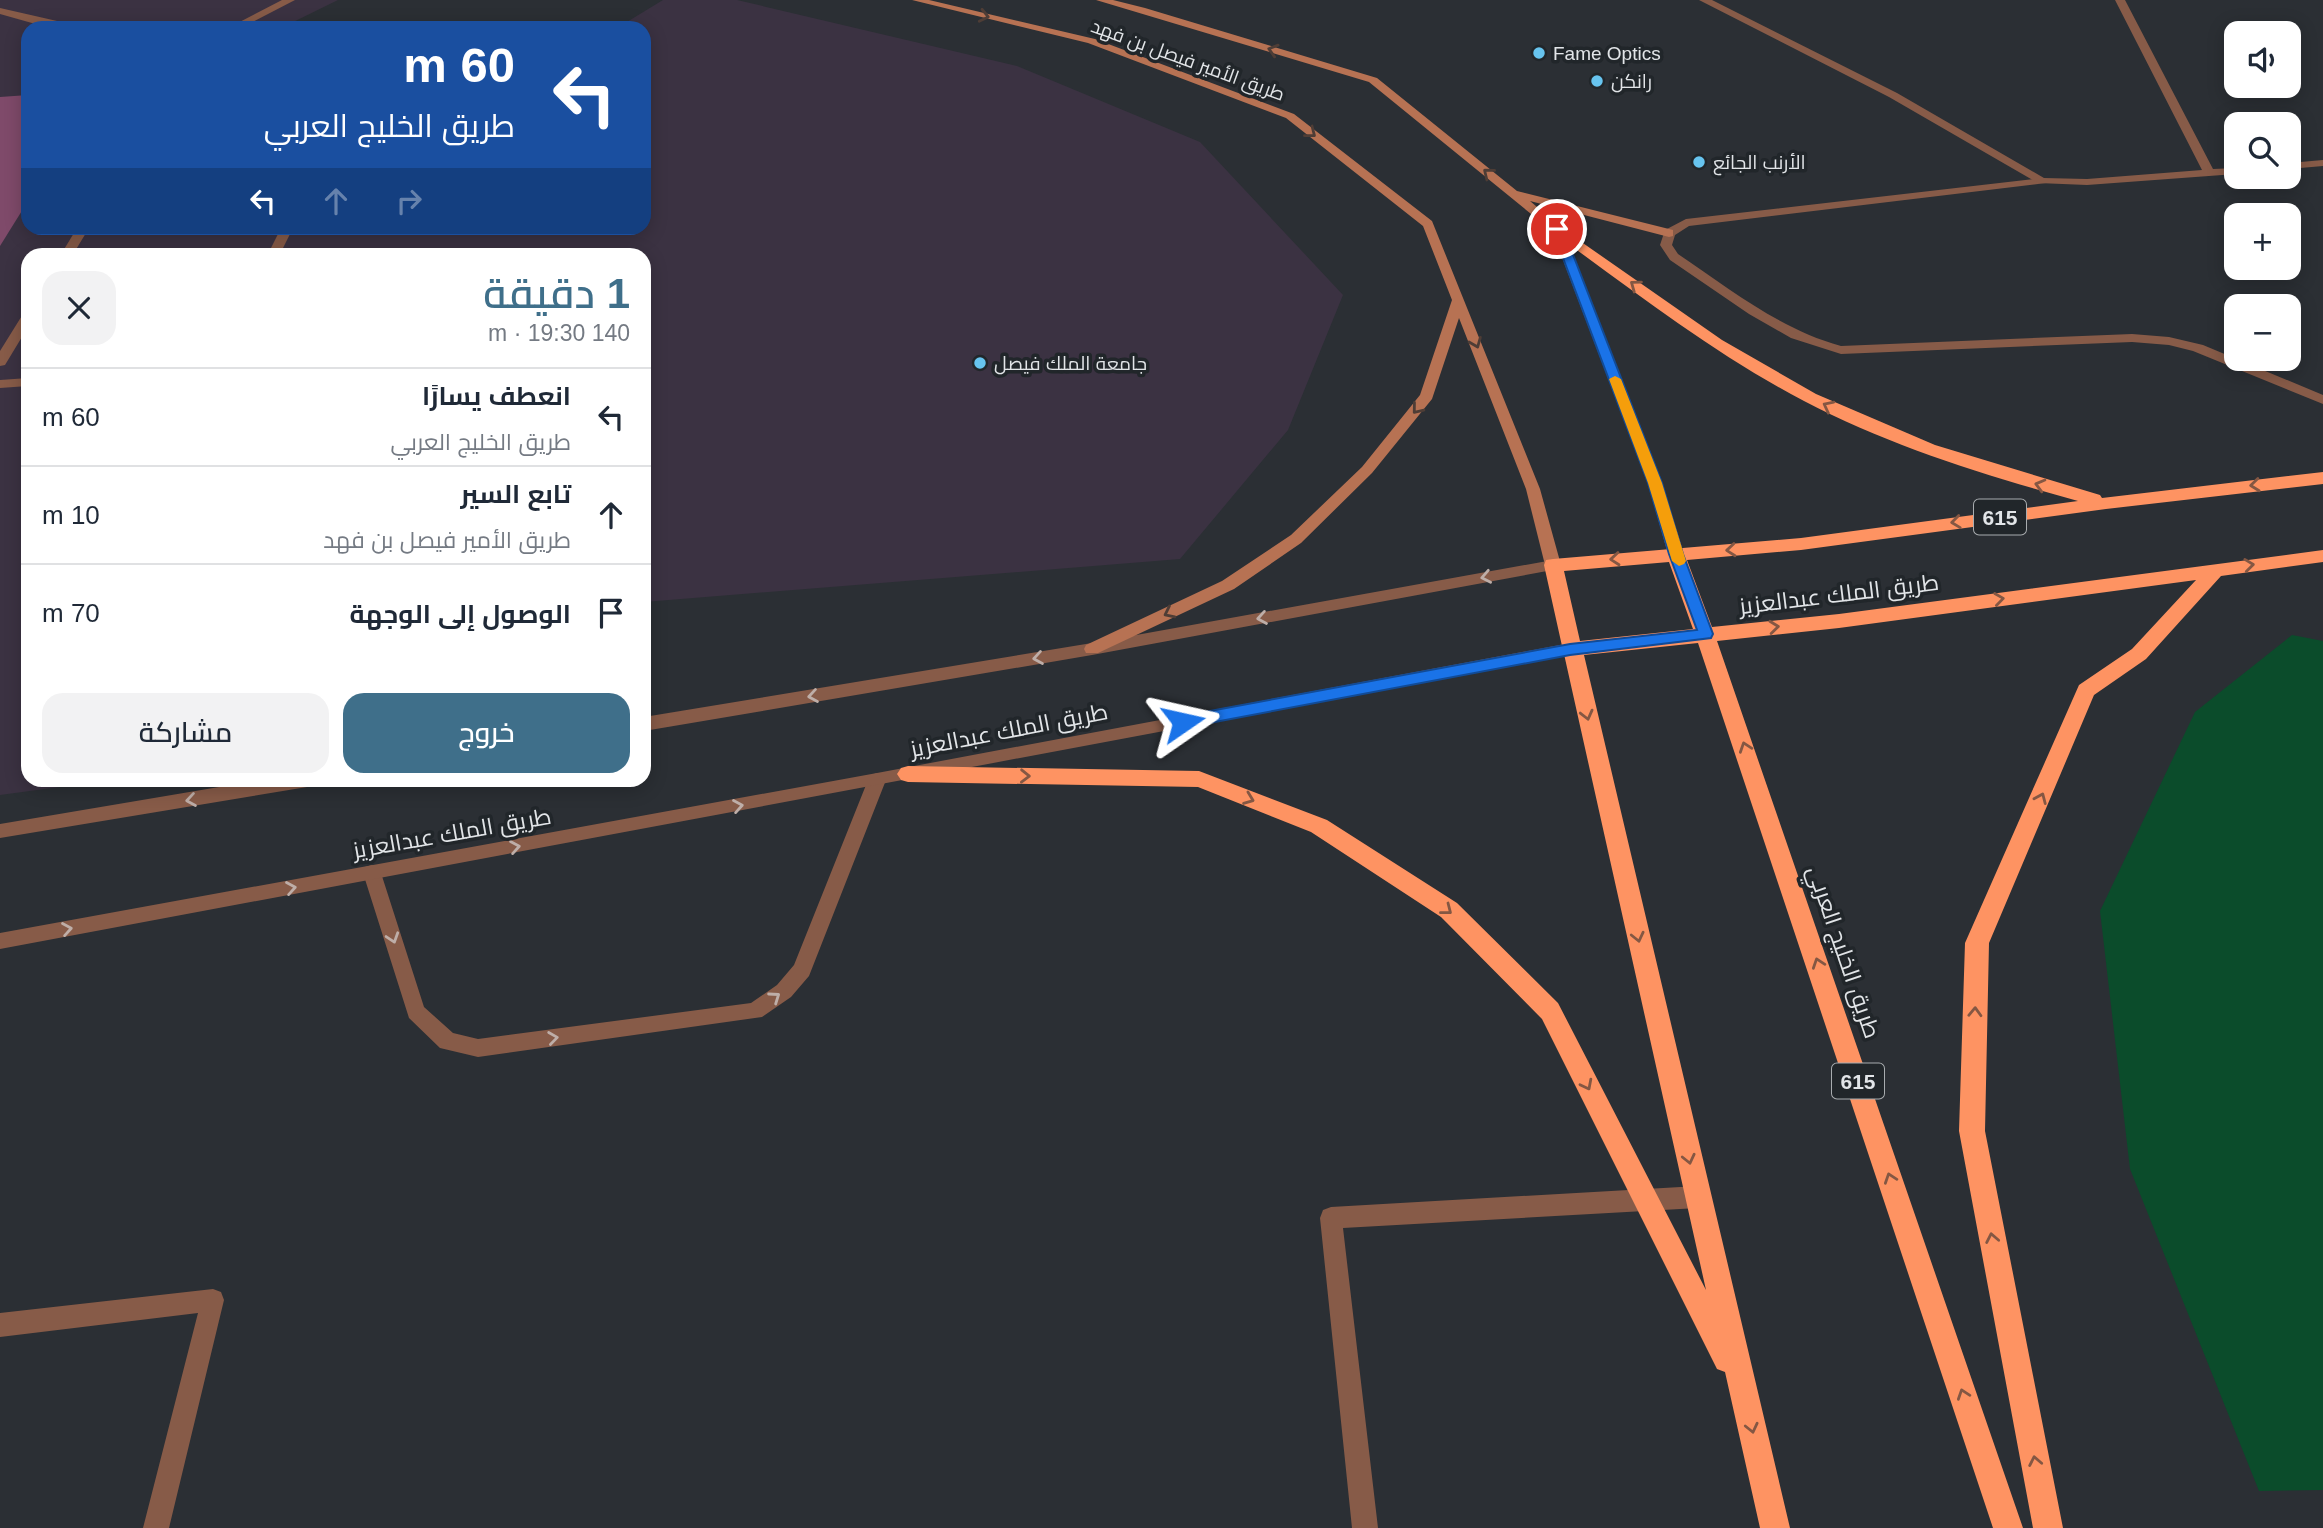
<!DOCTYPE html>
<html lang="ar">
<head>
<meta charset="utf-8">
<style>
	body { margin:0; font-family:Arial,Cairo,sans-serif; background:#f2f2f3; color:#1f2937; direction:rtl; height:100vh; display:flex; flex-direction:column; font-size:26px; white-space:nowrap }
	* { box-sizing:border-box; margin:0 }
	p { font-size:23px; color:#747a83 }
	.icon { flex:none; width:38px; height:38px; fill:none; stroke:currentColor; stroke-width:2; stroke-linecap:round; stroke-linejoin:round }
	.map { position:relative; flex:1; overflow:hidden; direction:ltr }
	.drawer { position:absolute; left:21px; top:248px; width:630px; height:539px; display:flex; flex-direction:column; background:#fff; border-radius:21px; box-shadow:0 4px 18px #0003; direction:rtl }
	.drawer>* { flex:none }
	.top-card { position:absolute; left:21px; top:21px; width:630px; height:214px; border-radius:21px; box-shadow:0 4px 18px #0003; direction:rtl; background:#1a4fa0; color:#fff; overflow:hidden }
	.tools { position:absolute; left:2224px; top:21px; display:grid; gap:14px }
	.tools a { display:grid; place-items:center; width:77px; height:77px; border-radius:14px; background:#fff; box-shadow:0 4px 18px #0003; font-size:35px }
	.pin { position:absolute; display:grid; place-items:center; width:60px; height:60px; color:#fff; margin:-30px; border:4px solid #fff; border-radius:50%; box-shadow:0 2px 7px #0007 }
	.me { position:absolute; width:77px; margin:-38px; rotate:79deg; stroke-linejoin:round; filter:drop-shadow(0 0 5px #0008) }
	.turn { display:flex; align-items:center; gap:24px; height:147px; padding:0 21px; font-size:32px }
	.turn .icon { width:91px; height:91px; stroke-width:2.5 }
	.turn b { display:block; font-size:49px; line-height:60px }
	.lanes { display:flex; align-items:center; height:66px; padding:0 21px; background:#0003; justify-content:center; gap:35px; direction:ltr }
	.lanes .off { opacity:.35 }
	.round { display:grid; place-items:center; flex:none; width:74px; height:74px; border-radius:21px; background:#f2f2f3 }
	.headline { display:flex; align-items:center; justify-content:space-between; height:119px; padding:0 21px }
	h1 { font-size:42px; font-weight:600; line-height:52px; color:#3f6f8a }
	.button { display:flex; gap:14px; margin-top:auto; padding:14px 21px }
	.button a { flex:1; height:80px; border-radius:21px; background:#3f6f8a; color:#fff; font-size:28px; font-weight:600; line-height:80px; text-align:center }
	.button a+a { background:#f2f2f3; color:#1f2937 }
	ul { padding:0; list-style:none }
	li { display:flex; align-items:center; gap:21px; height:98px; padding:0 21px; border-top:2px solid #e0e1e3 }
	li div { flex:1 }
	li b { display:block; font-size:26px }
	li em { font-style:normal }
	.map>svg:first-child { display:block }
	.education { fill:#3b3242 }
	.green { fill:#0b4c2b }
	.building { fill:#7f4a6a }
	.lines { fill:none; stroke-linecap:round; stroke-linejoin:round }
	.lane { fill:#875b48; fill-rule:evenodd }
	.street { fill:#875b48; fill-rule:evenodd }
	.secondary { fill:#b77253; fill-rule:evenodd }
	.highway { fill:#fe9362; fill-rule:evenodd }
	.oneway { stroke:#4e3d36 }
	.oneway2 { stroke:#845743 }
	.oneway3 { stroke:#beaea8 }
	.route { fill:#1a73e8; stroke:#114b97; stroke-width:2 }
	.slow { fill:#f59e0b }
	.poi-dot { fill:#67c4ef; stroke:#21262a; stroke-width:2.5 }
	.labels { text-anchor:middle; dominant-baseline:central; stroke-width:7; stroke-linejoin:round; paint-order:stroke }
	.far-poi-label { font-size:19px; fill:#e2e5e8; stroke:#21262a; text-anchor:start }
	.far-street-label { font-size:19px; fill:#e2e5e8; stroke:#21262a }
	.shield { fill:#21262a; stroke:#a8acaf; stroke-width:2 }
	.shield-label { font-size:21px; font-weight:bold; fill:#e2e5e8 }
	.street-label { font-size:23px; fill:#e2e5e8; stroke:#21262a }
</style>
</head>
<body>
<div class="map">
<svg width="2323" height="1528" viewBox="0 0 2323 1528">
	<rect width="100%" height="100%" fill="#2b2f34"/>
	<path class="education" d="M0,0H338L281,28H28V228H644V28H617L663,0H737L1017,66L1200,142L1343,295L1288,430L1180,559L644,602V256H28V780L104,781L0,795Z"/>
	<path class="green" d="M2292,635L2323,641V1490L2259,1491L2130,1169L2100,911L2195,712Z"/>
	<path class="building" d="M28,95V201L0,246V97Z"/>
	<g class="lines">
		<path class="lane" d="M0,8L79,26L80,28L39,25L0,14Z
			M2042,178L2048,181L2046,183L1689,226L1675,235L1672,245L1678,254C1731,290 1780,329 1841,346L2132,334L2169,337L2203,345L2323,395V404L2193,351L2169,345L2132,342L1841,354L1791,338L1749,314L1670,260L1660,245L1665,230L1686,219Z
			M77,228H89L72,256H60Z
			M281,228H293L279,256H267Z
			M28,313V327L5,365L0,366V351L23,314Z
			M28,378V386L0,388V380Z
			M877,773L883,775L886,780L809,976L791,997L762,1017L478,1057L440,1048L409,1018L363,873L365,867L372,865L379,867L381,873L424,1007L453,1033L478,1039L751,1003L777,985L794,965L868,780L871,775Z
			M1698,1186L1706,1189L1709,1197L1706,1205L1698,1208L1343,1228L1378,1528H1352L1320,1218L1323,1210L1331,1207Z
			M213,1289L221,1292L224,1300L169,1528H143L198,1313L0,1337V1313Z"/>
		<path class="street" d="M282,0H295L241,28H228Z
			M1699,0H1712L1897,93L2044,178L2087,179L2202,170L2115,0H2125L2213,169L2236,168V174L2087,185L2038,183L1889,97Z
			M2323,160V166L2289,169V163Z
			M1553,560L1558,561L1561,565L1558,569L1092,655L644,731V717L1092,643Z
			M1570,643L1578,649L1570,655L0,949V933L877,773Z
			M261,780H316L313,785L307,787L0,838V824Z"/>
		<path class="secondary" d="M912,0H929L1095,39L1294,114L1432,221L1540,489L1561,565L1558,569L1553,570L1545,565L1526,489L1459,318L1432,399L1372,473L1301,543L1234,589L1098,653H1086L1084,649L1086,645L1222,581L1291,535L1362,467L1420,395L1452,300L1423,226L1286,118L1088,43Z
			M1096,0H1113L1145,8L1377,78L1517,191L1673,230V236L1669,237L1530,201L1563,229L1662,483L1684,554L1681,558H1671L1668,554L1648,483L1552,231L1369,82Z"/>
		<path class="highway" d="M1557,225L1722,340L1816,394L1935,445L2100,495L2102,498L2323,472V484L2106,509L1801,550L1687,560L1712,627L1839,614L2323,550V562L2221,576L2146,659L2094,695L1989,943L1985,1131L2063,1528H2033L1959,1131L1965,943L2079,685L2132,649L2196,580L1839,628L1717,641L2023,1528H1993L1698,643L1584,655L1790,1528H1760L1725,1372L1717,1369L1542,1019L1441,917L1311,832L1198,787L908,782L901,780L897,774L901,768L908,766L1199,771L1327,820L1457,903L1558,1003L1706,1290L1564,654L1560,649L1562,646L1544,565L1546,560L1553,559L1801,538L2078,501C1984,475 1890,446 1804,401C1714,354 1634,291 1552,232L1550,229L1552,226ZM1669,562L1693,629L1580,641L1564,571Z"/>
	</g>
	<defs><path id="oneway-chevron" d="M-2-3.5L2.5 0L-2 3.5" fill="none" stroke-width="1.6" stroke-linecap="round" stroke-linejoin="round" transform="scale(1.75)"/></defs>
	<g class="oneway">
		<use href="#oneway-chevron" transform="translate(984 16) rotate(13)"/>
		<use href="#oneway-chevron" transform="translate(1273 50) rotate(-163)"/>
		<use href="#oneway-chevron" transform="translate(1311 133) rotate(38)"/>
		<use href="#oneway-chevron" transform="translate(1488 173) rotate(-141)"/>
		<use href="#oneway-chevron" transform="translate(1476 343) rotate(68)"/>
		<use href="#oneway-chevron" transform="translate(1417 409) rotate(129)"/>
		<use href="#oneway-chevron" transform="translate(1169 613) rotate(154)"/>
	</g>
	<g class="oneway2">
		<use href="#oneway-chevron" transform="translate(1635 285) rotate(-144)"/>
		<use href="#oneway-chevron" transform="translate(1828 406) rotate(-153)"/>
		<use href="#oneway-chevron" transform="translate(2040 485) rotate(-165)"/>
		<use href="#oneway-chevron" transform="translate(2255 485) rotate(174)"/>
		<use href="#oneway-chevron" transform="translate(1956 522) rotate(173)"/>
		<use href="#oneway-chevron" transform="translate(1731 550) rotate(175)"/>
		<use href="#oneway-chevron" transform="translate(1615 559) rotate(175)"/>
		<use href="#oneway-chevron" transform="translate(2249 565) rotate(-7)"/>
		<use href="#oneway-chevron" transform="translate(1999 599) rotate(-8)"/>
		<use href="#oneway-chevron" transform="translate(1774 627) rotate(-6)"/>
		<use href="#oneway-chevron" transform="translate(1587 715) rotate(76)"/>
		<use href="#oneway-chevron" transform="translate(1745 747) rotate(-109)"/>
		<use href="#oneway-chevron" transform="translate(1025 776) rotate(1)"/>
		<use href="#oneway-chevron" transform="translate(2041 798) rotate(-67)"/>
		<use href="#oneway-chevron" transform="translate(1249 799) rotate(21)"/>
		<use href="#oneway-chevron" transform="translate(1447 910) rotate(38)"/>
		<use href="#oneway-chevron" transform="translate(1638 937) rotate(77)"/>
		<use href="#oneway-chevron" transform="translate(1818 963) rotate(-109)"/>
		<use href="#oneway-chevron" transform="translate(1975 1012) rotate(-88)"/>
		<use href="#oneway-chevron" transform="translate(1587 1085) rotate(63)"/>
		<use href="#oneway-chevron" transform="translate(1689 1159) rotate(77)"/>
		<use href="#oneway-chevron" transform="translate(1890 1178) rotate(-109)"/>
		<use href="#oneway-chevron" transform="translate(1992 1238) rotate(-101)"/>
		<use href="#oneway-chevron" transform="translate(1963 1394) rotate(-109)"/>
		<use href="#oneway-chevron" transform="translate(1752 1428) rotate(77)"/>
		<use href="#oneway-chevron" transform="translate(2035 1461) rotate(-101)"/>
	</g>
	<g class="oneway3">
		<use href="#oneway-chevron" transform="translate(1486 577) rotate(169)"/>
		<use href="#oneway-chevron" transform="translate(1262 618) rotate(170)"/>
		<use href="#oneway-chevron" transform="translate(1038 658) rotate(171)"/>
		<use href="#oneway-chevron" transform="translate(813 696) rotate(171)"/>
		<use href="#oneway-chevron" transform="translate(191 800) rotate(171)"/>
		<use href="#oneway-chevron" transform="translate(738 806) rotate(-10)"/>
		<use href="#oneway-chevron" transform="translate(515 847) rotate(-10)"/>
		<use href="#oneway-chevron" transform="translate(291 888) rotate(-10)"/>
		<use href="#oneway-chevron" transform="translate(67 929) rotate(-10)"/>
		<use href="#oneway-chevron" transform="translate(393 938) rotate(72)"/>
		<use href="#oneway-chevron" transform="translate(775 997) rotate(-35)"/>
		<use href="#oneway-chevron" transform="translate(553 1038) rotate(-8)"/>
	</g>
	<path class="route" d="M1557,226L1563,229L1662,483L1683,554L1713,634L1711,638L1570,655L1183,728L1178,727L1175,722L1183,716L1570,644L1697,630L1669,554L1648,483L1552,229Z"/>
	<path class="slow" d="M1615,376L1621,379L1662,483L1686,561L1684,564L1679,566L1672,561L1648,483L1609,379Z"/>
	<g class="poi-dot">
		<circle cx="1539" cy="53" r="7"/>
		<circle cx="1597" cy="81" r="7"/>
		<circle cx="1699" cy="162" r="7"/>
		<circle cx="980" cy="363" r="7"/>
	</g>
	<g class="labels">
		<g class="far-poi-label">
			<text x="1553" y="53">Fame Optics</text>
			<text x="1611" y="81">رانكن</text>
			<text x="1713" y="162">الأرنب الجاىٔع</text>
			<text x="994" y="363">جامعة الملك فيصل</text>
		</g>
		<g class="far-street-label">
			<text transform="translate(1188 60) rotate(20)">طريق الأمير فيصل بن فهد</text>
		</g>
		<g class="shield">
			<rect x="1974" y="499.5" width="52" height="35" rx="5"/>
			<rect x="1832" y="1063.5" width="52" height="35" rx="5"/>
		</g>
		<g class="shield-label">
			<text x="2000" y="517">615</text>
			<text x="1858" y="1081">615</text>
		</g>
		<g class="street-label">
			<text transform="translate(1839 594) rotate(-7)">طريق الملك عبدالعزيز</text>
			<text transform="translate(1009 730) rotate(-11)">طريق الملك عبدالعزيز</text>
			<text transform="translate(452 833) rotate(-10)">طريق الملك عبدالعزيز</text>
			<text transform="translate(1844 952) rotate(71)">طريق الخليج العربي</text>
		</g>
	</g>
</svg>
<div class="tools">
<a><svg class="icon" aria-label="sound" viewBox="0 0 24 24"><path d="M4 9h4l5-4v14l-5-4H4zM17 9q2 3 0 6"/></svg></a>
<a><svg class="icon" aria-label="search" viewBox="0 0 24 24"><circle cx="10" cy="10" r="6"/><path d="M15 15l6 6"/></svg></a>
<a>+</a>
<a>−</a>
</div>
<div class="pin" style="left:1557px;top:229px;background:#d93025"><svg class="icon" aria-label="arrive" viewBox="0 0 24 24"><path d="M6 21V4h12l-3 4 3 4H6"/></svg></div>
<svg class="me" style="left:1183px;top:722px" viewBox="-20 -20 40 40"><path d="M0-17L14 15 0 8-14 15z" fill="#1a73e8" stroke="#fff" stroke-width="4"/></svg>
<div class="top-card">
<div class="turn"><svg class="icon" aria-label="left" viewBox="0 0 24 24"><path d="M17 20v-9H6M10 6l-5 5 5 5"/></svg><div><b>60 m</b>طريق الخليج العربي</div></div>
<div class="lanes"><svg class="icon" aria-label="left" viewBox="0 0 24 24"><path d="M17 20v-9H6M10 6l-5 5 5 5"/></svg><svg class="icon off" aria-label="ahead" viewBox="0 0 24 24"><path d="M12 20V5M6 11l6-6 6 6"/></svg><svg class="icon off" aria-label="right" viewBox="0 0 24 24"><path d="M7 20v-9h11M14 6l5 5-5 5"/></svg></div>
</div>
<section class="drawer">
<div class="headline"><div><h1>1 دقيقة</h1><p>140 m · 19:30</p></div><a class="round"><svg class="icon" aria-label="close" viewBox="0 0 24 24"><path d="M6 6l12 12M18 6L6 18"/></svg></a></div>
<ul>
<li><svg class="icon" aria-label="left" viewBox="0 0 24 24"><path d="M17 20v-9H6M10 6l-5 5 5 5"/></svg><div><b>انعطف يسارًا</b><p>طريق الخليج العربي</p></div><em>60 m</em></li>
<li><svg class="icon" aria-label="ahead" viewBox="0 0 24 24"><path d="M12 20V5M6 11l6-6 6 6"/></svg><div><b>تابع السير</b><p>طريق الأمير فيصل بن فهد</p></div><em>10 m</em></li>
<li><svg class="icon" aria-label="arrive" viewBox="0 0 24 24"><path d="M6 21V4h12l-3 4 3 4H6"/></svg><div><b>الوصول إلى الوجهة</b></div><em>70 m</em></li>
</ul>
<div class="button"><a>خروج</a><a>مشاركة</a></div>
</section>
</div>
</body>
</html>
